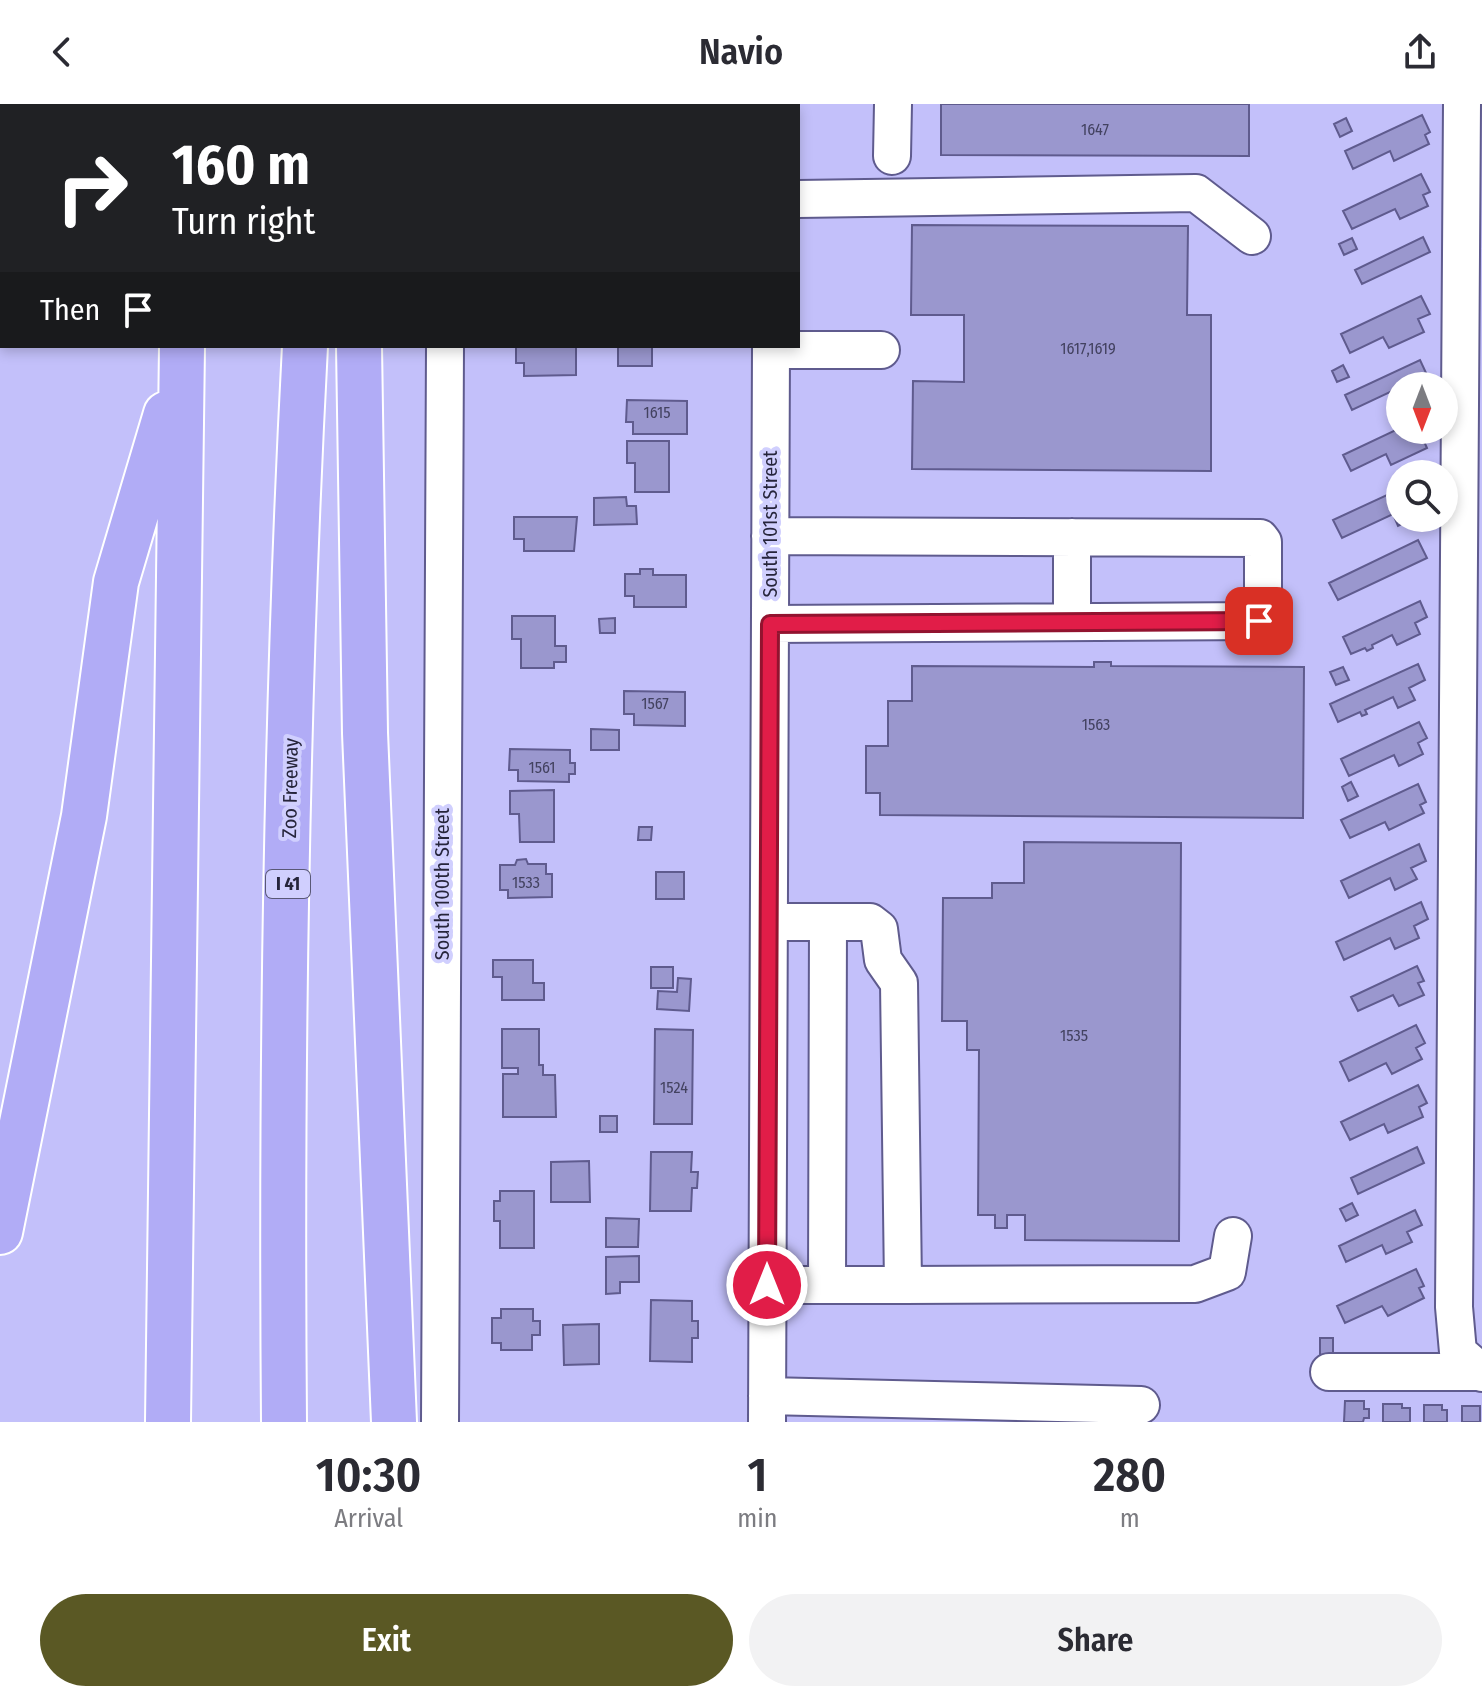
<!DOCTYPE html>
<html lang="en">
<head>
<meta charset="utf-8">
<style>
	body { margin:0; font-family:"Fira Sans Condensed",sans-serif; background:#f2f2f3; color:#2b2b33; height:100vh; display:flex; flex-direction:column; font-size:30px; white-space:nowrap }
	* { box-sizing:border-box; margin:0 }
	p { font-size:26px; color:#7c7c81 }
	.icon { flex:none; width:44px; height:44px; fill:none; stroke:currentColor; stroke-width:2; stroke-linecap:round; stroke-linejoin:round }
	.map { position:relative; height:1318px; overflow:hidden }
	.panel { display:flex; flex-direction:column; background:#fff; flex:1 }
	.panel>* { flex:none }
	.guide { position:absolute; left:0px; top:0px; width:800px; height:244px; box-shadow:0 4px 12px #0003; background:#202124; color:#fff; overflow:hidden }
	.needle { width:52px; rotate:180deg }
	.controls { position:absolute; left:1386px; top:268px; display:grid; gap:16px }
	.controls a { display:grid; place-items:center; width:72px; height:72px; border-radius:50%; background:#fff; box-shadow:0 4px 12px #0003; font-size:40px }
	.pin { position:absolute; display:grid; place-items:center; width:68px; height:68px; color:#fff; margin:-34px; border-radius:16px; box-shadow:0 4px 12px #0006 }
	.me { position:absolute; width:88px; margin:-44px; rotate:0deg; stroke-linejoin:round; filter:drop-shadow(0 0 6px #0008) }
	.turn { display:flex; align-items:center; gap:28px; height:168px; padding:0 40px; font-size:36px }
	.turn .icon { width:104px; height:104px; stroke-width:2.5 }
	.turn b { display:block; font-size:56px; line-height:68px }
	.then { display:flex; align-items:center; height:76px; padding:0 40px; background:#0003; gap:16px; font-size:30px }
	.eta { display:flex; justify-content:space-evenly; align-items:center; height:136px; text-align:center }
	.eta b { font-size:48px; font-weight:600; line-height:56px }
	.action { display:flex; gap:16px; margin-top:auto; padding:16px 40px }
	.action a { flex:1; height:92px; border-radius:48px; background:#5a5824; color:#fff; font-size:32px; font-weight:600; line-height:92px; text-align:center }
	.action a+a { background:#f2f2f3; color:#2b2b33 }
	header { display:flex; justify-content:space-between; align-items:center; height:104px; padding:0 40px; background:#fff; font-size:36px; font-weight:600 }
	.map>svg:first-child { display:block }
	.building { fill:#9a97ce; stroke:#5f5b8e; stroke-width:2 }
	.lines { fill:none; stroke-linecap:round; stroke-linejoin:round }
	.minor-casing { stroke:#5f5b8e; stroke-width:40 }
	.highway-casing { stroke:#fff; stroke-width:48 }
	.minor { stroke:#fff; stroke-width:36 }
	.highway { stroke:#b1acf6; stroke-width:44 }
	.route-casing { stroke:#92132f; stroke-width:20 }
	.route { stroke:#e11d48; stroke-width:14 }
	.labels { text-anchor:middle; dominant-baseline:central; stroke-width:8; stroke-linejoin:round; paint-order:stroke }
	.number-label { font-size:16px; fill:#434260 }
	.shield { fill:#d0cffe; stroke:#595876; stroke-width:2 }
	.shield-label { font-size:18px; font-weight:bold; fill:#26253b }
	.street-label { font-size:20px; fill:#26253b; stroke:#d0cffe }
</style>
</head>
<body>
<header><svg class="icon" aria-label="back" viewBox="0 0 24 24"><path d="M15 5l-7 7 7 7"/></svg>Navio<svg class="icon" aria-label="share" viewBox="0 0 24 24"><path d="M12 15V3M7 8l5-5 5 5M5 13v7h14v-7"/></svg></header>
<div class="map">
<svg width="1482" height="1318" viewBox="0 0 1482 1318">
	<rect width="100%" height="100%" fill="#c3c0fa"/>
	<path class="building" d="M941,0H1249V52L941,51Z
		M1422,11L1430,28L1425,31L1429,40L1394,57L1390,47L1353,65L1345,47Z
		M1346,14L1352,27L1340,33L1334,20Z
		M1421,70L1430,88L1423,91L1428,102L1400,115L1395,105L1352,125L1343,107Z
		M912,121L1188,122L1187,211H1211V367L912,365L913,277L964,278V211H911Z
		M1423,133L1430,148L1362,180L1355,166Z
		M1352,134L1357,145L1344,151L1339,140Z
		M1421,192L1430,210L1418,215L1424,228L1389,244L1383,233L1350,249L1341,230Z
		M516,242H576V271L524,272V259H516Z
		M618,242H652V262H618Z
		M1420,256L1427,271L1413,278L1414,282H1400V291L1395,294L1392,287L1352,306L1345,291Z
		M1343,261L1349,273L1337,278L1332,267Z
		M627,296L687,297V330H633V318H626Z
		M1400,324V326H1426L1428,330L1422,333L1427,344L1391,361L1386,350L1351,367L1343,351Z
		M627,337H669V388H635V359H627Z
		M1400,385V414H1414L1398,422L1393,410L1342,434L1333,416Z
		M626,393L627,402H636L637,420L594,421V394Z
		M514,413H577L574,447H524V435H514Z
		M1418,436L1427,454L1338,496L1329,479Z
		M640,465H653V471H686V503H634V492H625V470H640Z
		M1420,497L1427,513L1415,519L1420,530L1397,541L1392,531L1372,541L1373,544L1367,547L1365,544L1351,550L1343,533Z
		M512,512H555V542H566V558H554V564H521V535H512Z
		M615,514V529H600L599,515Z
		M1094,558H1111V562L1304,563L1303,714L880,711V689H866V642H888V597H912V562L1094,563Z
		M1418,560L1425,576L1409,584L1415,596L1398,604L1393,593L1365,606L1367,610L1362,612L1360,608L1338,618L1330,600Z
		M1343,563L1349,576L1336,581L1330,568Z
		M624,587L685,588V622L634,621V610H624Z
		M1419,618L1427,634L1418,639L1423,650L1399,662L1394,651L1349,672L1341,655Z
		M591,625L619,626V646H591Z
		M510,645L570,646V659H575V670H569V678L518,677V666H509Z
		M1351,678L1358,692L1348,697L1342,683Z
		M1418,680L1426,698L1420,701L1424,709L1389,726L1385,718L1350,734L1341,716Z
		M554,686V738H520L519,710H510V687Z
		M639,723H652L651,736H638Z
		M1024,738L1181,739L1179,1137L1025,1136V1111H1007V1124H995V1111H978L979,946H967V917H942L943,794H992V779H1024Z
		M1419,740L1426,757L1411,764L1417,775L1395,786L1390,774L1349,794L1341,777Z
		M526,755L528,760H546V770H552V793L508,794V786H500V761H515L517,756Z
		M656,768H684V795H656Z
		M1421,798L1428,815L1414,822L1419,834L1395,845L1390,834L1344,856L1336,838Z
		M493,856H533V879H544V896H502V873H493Z
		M1417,862L1424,877L1418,879L1424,891L1399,902L1393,891L1358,907L1351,893Z
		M651,863H673V884H651Z
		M678,874L691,875L689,907L657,905L658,887L677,888Z
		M1416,921L1425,939L1416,944L1422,955L1392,970L1386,959L1349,977L1340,958Z
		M502,925H539V961H543V971H555L556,1013H503V970H518V964H502Z
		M655,925L693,926L692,1020H654Z
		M1418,981L1427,999L1419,1003L1423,1013L1388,1029L1384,1020L1350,1036L1341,1018Z
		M600,1012H617V1028H600Z
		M1417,1043L1424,1059L1358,1090L1351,1074Z
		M651,1048H692L691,1068H698L697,1084H692L691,1107H650Z
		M589,1057L590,1098H551V1058Z
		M500,1087H534V1144H500V1117H494V1097H500Z
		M1352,1099L1358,1111L1346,1117L1340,1105Z
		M1415,1106L1422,1121L1407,1128L1412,1138L1386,1150L1382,1141L1346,1158L1339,1142Z
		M606,1114L639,1115L638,1143H606Z
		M639,1152V1178H620V1189L606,1190V1153Z
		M1416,1165L1424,1182L1419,1184L1424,1194L1388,1212L1382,1202L1345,1219L1337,1202Z
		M651,1196L692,1197V1217H698V1234H692V1258L650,1257Z
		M501,1205H533V1217H540V1231H532V1246H501V1239H492V1214H501Z
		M599,1220V1260L564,1261L563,1221Z
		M1320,1234H1333V1255H1320Z
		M1345,1297H1364V1305H1369V1314H1364L1363,1318H1344Z
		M1383,1300H1402V1304H1410V1318H1383Z
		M1424,1301H1442V1306H1447V1318H1424Z
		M1462,1302H1480V1318H1462Z"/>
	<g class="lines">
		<g class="minor-casing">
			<path id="minor" d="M771,0V2
				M1462,0L1454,1203L1458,1248L1482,1269
				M446,2V0
				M892,52L893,0
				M798,95L1196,89L1252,132
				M771,246H881
				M770,432L1260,434L1263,438V512L1259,517L770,520
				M1072,433V518
				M767,1181H903L899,879L883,856L879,825L870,818H769
				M827,1181L828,818
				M903,1181L1195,1180L1227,1168L1233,1132
				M1329,1268H1478
				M767,1292L1141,1301
				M440,1318L445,242
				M767,1318L771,242"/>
		</g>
		<g class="highway-casing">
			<path id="highway" d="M328,0V2
				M192,2V0
				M359,242L365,629L394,1318
				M0,1128L84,712L116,478L166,310
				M168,1318L182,242
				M284,1318C281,960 286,600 305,242"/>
		</g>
		<use href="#minor" class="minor"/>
		<use href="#highway" class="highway"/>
	</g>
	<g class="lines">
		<g class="route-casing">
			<path id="route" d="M767,1181L770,520L1259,517"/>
		</g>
		<use href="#route" class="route"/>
	</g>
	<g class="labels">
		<g class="number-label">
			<text x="1095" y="25">1647</text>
			<text x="1088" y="244">1617,1619</text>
			<text x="657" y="308">1615</text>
			<text x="655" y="599">1567</text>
			<text x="1096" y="620">1563</text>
			<text x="542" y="663">1561</text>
			<text x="526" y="778">1533</text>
			<text x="1074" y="931">1535</text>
			<text x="674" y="983">1524</text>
		</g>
		<rect class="shield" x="266" y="766" width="44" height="28" rx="6"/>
		<g class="shield-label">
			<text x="288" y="780">I 41</text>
		</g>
		<g class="street-label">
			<text transform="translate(770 420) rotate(-90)">South 101st Street</text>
			<text transform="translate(290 684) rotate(-89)">Zoo Freeway</text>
			<text transform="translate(442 780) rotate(-90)">South 100th Street</text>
		</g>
	</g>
</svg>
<div class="controls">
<a><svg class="needle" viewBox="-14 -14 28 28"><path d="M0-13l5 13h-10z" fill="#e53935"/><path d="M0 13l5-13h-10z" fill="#7c7c81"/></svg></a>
<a><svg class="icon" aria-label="search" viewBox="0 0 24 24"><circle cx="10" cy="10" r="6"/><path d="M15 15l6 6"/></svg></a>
</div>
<div class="pin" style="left:1259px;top:517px;background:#d93025"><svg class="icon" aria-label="arrive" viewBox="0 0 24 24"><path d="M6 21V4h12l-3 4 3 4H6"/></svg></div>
<svg class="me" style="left:767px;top:1181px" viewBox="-20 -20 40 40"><circle r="17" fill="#e11d48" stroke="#fff" stroke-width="3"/><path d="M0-11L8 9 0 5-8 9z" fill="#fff"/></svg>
<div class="guide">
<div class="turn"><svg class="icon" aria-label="right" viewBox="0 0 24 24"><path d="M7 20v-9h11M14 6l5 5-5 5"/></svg><div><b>160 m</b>Turn right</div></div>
<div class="then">Then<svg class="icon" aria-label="arrive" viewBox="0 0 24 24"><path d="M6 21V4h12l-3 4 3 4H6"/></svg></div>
</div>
</div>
<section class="panel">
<div class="eta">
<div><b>10:30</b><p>Arrival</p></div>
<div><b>1</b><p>min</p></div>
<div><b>280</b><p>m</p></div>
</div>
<div class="action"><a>Exit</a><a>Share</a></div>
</section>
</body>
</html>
